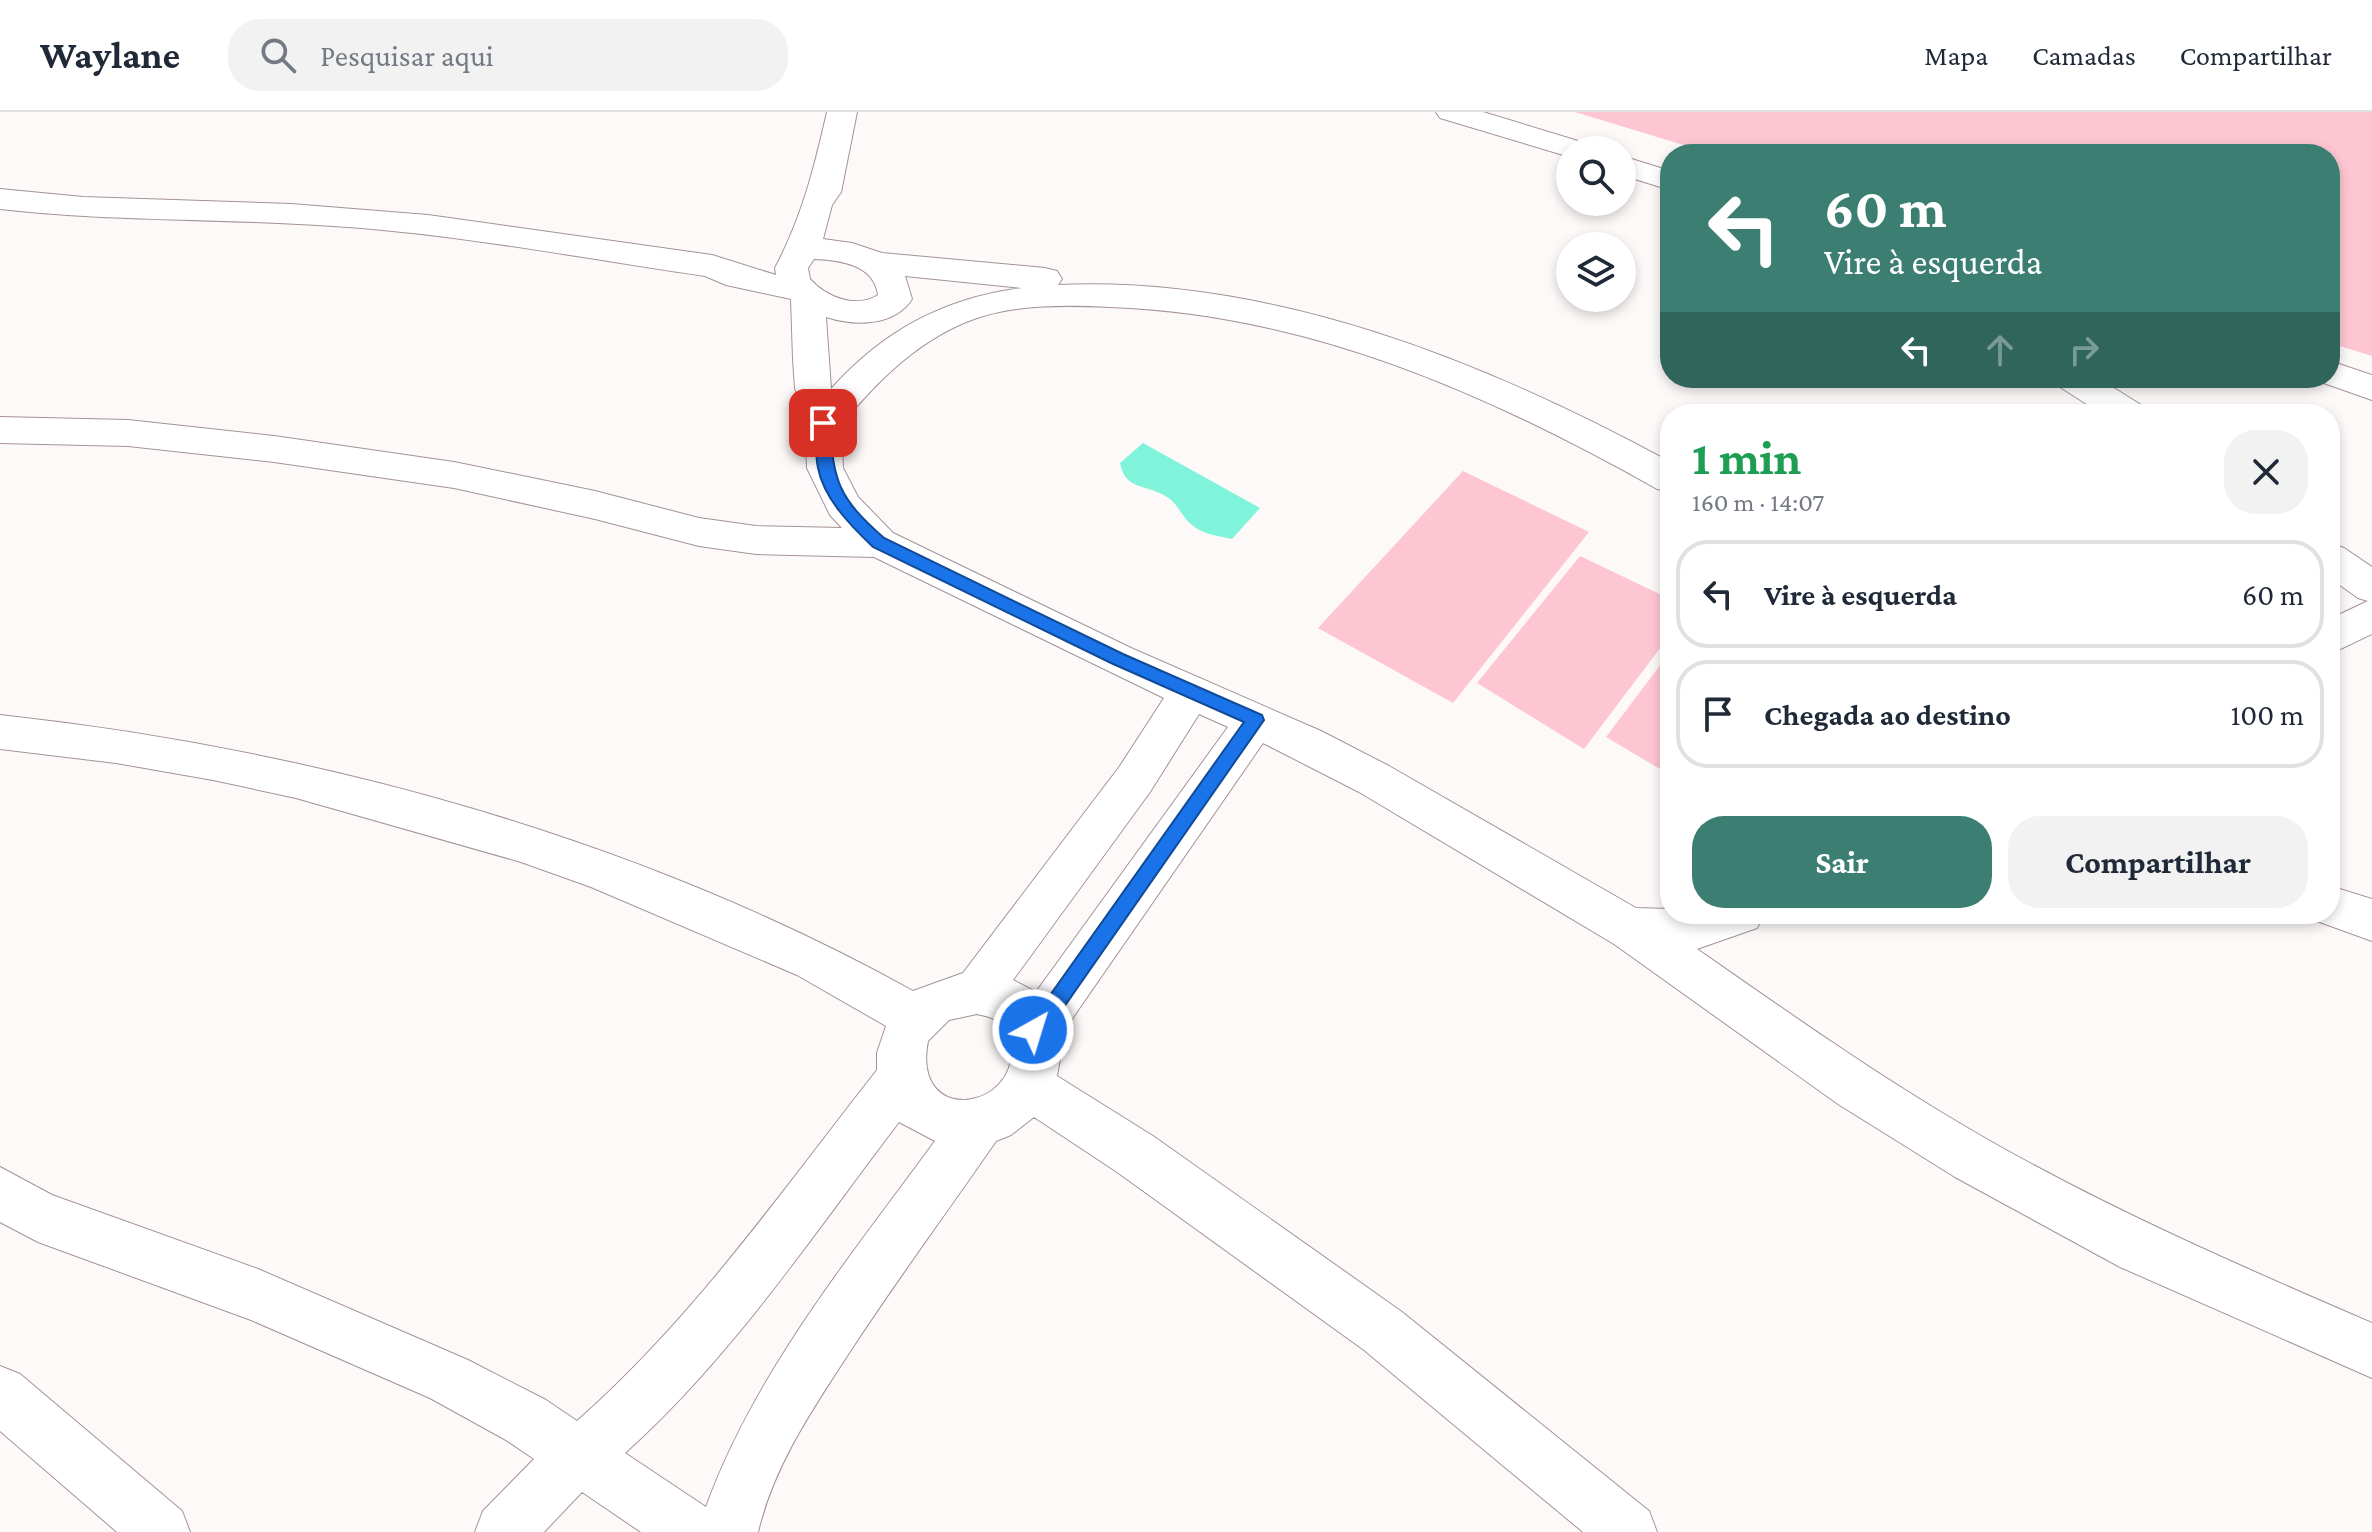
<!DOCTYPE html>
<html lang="pt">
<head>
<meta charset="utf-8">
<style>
	body { margin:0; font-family:"Crimson Pro",serif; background:#f2f2f3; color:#1f2937; height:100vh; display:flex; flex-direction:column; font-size:30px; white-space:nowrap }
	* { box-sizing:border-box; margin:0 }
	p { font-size:26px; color:#747a83 }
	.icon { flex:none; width:44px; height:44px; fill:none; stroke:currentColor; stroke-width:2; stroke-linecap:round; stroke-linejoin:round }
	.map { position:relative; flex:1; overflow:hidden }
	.panel { position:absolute; left:1660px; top:292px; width:680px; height:520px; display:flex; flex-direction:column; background:#fff; border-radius:32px; box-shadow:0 4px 12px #0003 }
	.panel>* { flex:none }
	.hud { position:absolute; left:1660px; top:32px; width:680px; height:244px; border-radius:32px; box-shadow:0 4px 12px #0003; background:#3c7f72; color:#fff; overflow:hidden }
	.controls { position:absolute; left:1556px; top:24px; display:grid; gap:16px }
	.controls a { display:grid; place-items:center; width:80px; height:80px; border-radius:50%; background:#fff; box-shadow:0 4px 12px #0003; font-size:40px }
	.pin { position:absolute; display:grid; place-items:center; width:68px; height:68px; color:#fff; margin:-34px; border-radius:16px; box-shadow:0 4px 12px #0006 }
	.me { position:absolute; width:88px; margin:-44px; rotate:39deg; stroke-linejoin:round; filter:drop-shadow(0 0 6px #0008) }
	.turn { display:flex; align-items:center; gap:28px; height:168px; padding:0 32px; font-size:36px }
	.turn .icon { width:104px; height:104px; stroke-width:2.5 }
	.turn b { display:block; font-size:56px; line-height:68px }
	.lanes { display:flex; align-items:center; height:76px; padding:0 32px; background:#0003; justify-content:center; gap:40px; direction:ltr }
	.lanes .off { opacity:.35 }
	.round { display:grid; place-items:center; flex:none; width:84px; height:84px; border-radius:32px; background:#f2f2f3 }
	.head { display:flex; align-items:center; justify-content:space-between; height:136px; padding:0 32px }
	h1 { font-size:48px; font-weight:700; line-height:60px; color:#1e9e55 }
	.action { display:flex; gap:16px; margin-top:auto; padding:16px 32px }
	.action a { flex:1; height:92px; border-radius:32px; background:#3c7f72; color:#fff; font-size:32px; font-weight:700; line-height:92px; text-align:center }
	.action a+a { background:#f2f2f3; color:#1f2937 }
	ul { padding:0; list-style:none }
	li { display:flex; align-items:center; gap:24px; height:108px; margin:0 16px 12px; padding:0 16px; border:4px solid #e0e1e3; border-radius:32px }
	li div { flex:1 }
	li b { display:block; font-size:30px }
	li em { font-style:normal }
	header { display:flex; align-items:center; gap:48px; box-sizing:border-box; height:112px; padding:0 40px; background:#fff; border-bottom:2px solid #e0e1e3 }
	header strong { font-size:38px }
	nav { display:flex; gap:44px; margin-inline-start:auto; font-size:28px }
	.search { width:560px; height:72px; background:#f2f2f3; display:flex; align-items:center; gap:20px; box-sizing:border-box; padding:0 28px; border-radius:32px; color:#747a83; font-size:30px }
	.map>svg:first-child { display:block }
	.green { fill:#fec6d2 }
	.water { fill:#80f3db }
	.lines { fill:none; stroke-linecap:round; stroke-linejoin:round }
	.minor-casing { stroke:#a59296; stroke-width:2 }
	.minor { fill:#fff; fill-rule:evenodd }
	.route { fill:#1a73e8; stroke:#114b97; stroke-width:2 }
</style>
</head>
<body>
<header>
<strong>Waylane</strong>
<div class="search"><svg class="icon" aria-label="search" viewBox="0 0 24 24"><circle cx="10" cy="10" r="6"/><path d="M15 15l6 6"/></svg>Pesquisar aqui</div>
<nav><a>Mapa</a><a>Camadas</a><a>Compartilhar</a></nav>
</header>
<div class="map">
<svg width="2372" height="1420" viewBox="0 0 2372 1420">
	<rect width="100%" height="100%" fill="#fdf9f9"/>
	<path class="green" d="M1575,0H2372V244L2330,231V42H1713Z
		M1463,359L1589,420L1453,591L1318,516Z
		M1580,444L1670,487V523L1584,637L1477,571Z
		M1670,540V663L1606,625Z"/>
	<path class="water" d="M1143,331L1260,396L1232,427C1212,423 1195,421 1183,403C1177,395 1175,390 1167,385C1148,372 1125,379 1120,351Z"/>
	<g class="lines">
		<g class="minor-casing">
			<path id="minor" d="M827,0H857L841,80L832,93L823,127L852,131L882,141L1045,156L1057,159L1062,167L1058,173C1273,164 1484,249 1670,350V380L1657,377C1487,281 1307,202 1110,195C1067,193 1019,192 977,206C921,225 878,268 841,313L843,356L858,385L893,421L1131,536L1321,619L1389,654L1636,796L1670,797V802H1764L1757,816L1697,837C1793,904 1888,971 1990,1029C2113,1099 2242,1155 2372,1211V1266L2120,1155L1955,1065L1838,992L1614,832L1359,680L1263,631L1058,927L1061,941L1057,964L1153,1024L1402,1200L1649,1399L1657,1420H1583L1364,1238L1117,1060L1034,1005L1011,1023L996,1029C947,1100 896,1169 849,1241C812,1298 774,1353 758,1420H641L582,1380L544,1420H475L483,1399L534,1347L506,1328L430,1286L251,1208L38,1130L0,1110V1055L52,1083L258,1157L468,1248L546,1288L577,1309C693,1207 782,1079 877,958V941L886,914L797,863L591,775L521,750L296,686L213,668L116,651L0,637V603C313,637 636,725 913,879L963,861L1120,654L1164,586L874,445L756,442L699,434L595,407L454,376L274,350L128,334L0,331V305L128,308L274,324L454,350L595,379L699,406L756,414L842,416L830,403L807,356L805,311L795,276L793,247L791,187L726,173L705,164C581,146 458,122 333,114C222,106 111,110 0,97V77L83,85L291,92L428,103L712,143L776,163L775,156C802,105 814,57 827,0ZM814,147C839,148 874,152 878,183C856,197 826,185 810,167L808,156ZM905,164L1022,176C944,186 883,219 831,277L826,205C854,214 894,215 912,187ZM1199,602L1228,615L1036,880L1013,868L1150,680ZM977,902C996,906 1008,911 1011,931C1021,998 911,1016 928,929L949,908ZM899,1010L935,1029C851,1144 755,1260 706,1395L625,1341C732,1245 812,1124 899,1010Z
				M1436,0H1483L1588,32L1592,38H1570V45L1440,6Z
				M1622,44L1670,59V78L1622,63Z
				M2330,249L2372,263V288L2318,269L2316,266H2330Z
				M2054,266H2098L2141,293L2146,302H2102L2060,275Z
				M2330,431L2344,436L2372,455V522L2330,542V507L2368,489L2358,486L2330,466Z
				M2330,774L2372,787V829L2314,808L2311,802H2330Z
				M0,1254L20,1262L182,1399L190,1420H117L0,1319Z"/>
		</g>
		<use href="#minor" class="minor"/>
	</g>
	<path class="route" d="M823,305L830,311C833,371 839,386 884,426L1123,542L1262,603L1264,608L1041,928L1034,931L1027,928L1023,918L1026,912L1031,910L1244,610L1111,551L873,435C851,414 824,387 818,356C815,342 816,325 816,311Z"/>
</svg>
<div class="controls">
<a><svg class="icon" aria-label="search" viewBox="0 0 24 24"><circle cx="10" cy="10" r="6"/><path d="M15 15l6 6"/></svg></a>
<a><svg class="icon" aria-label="layers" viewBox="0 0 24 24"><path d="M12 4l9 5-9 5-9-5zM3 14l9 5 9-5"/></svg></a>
</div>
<div class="pin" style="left:823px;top:311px;background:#d93025"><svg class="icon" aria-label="arrive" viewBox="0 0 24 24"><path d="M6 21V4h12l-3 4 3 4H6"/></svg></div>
<svg class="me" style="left:1033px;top:918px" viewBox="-20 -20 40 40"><circle r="17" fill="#1a73e8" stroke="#fff" stroke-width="3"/><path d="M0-11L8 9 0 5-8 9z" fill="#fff"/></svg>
<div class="hud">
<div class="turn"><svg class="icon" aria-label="left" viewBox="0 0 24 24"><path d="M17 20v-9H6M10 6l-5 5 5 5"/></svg><div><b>60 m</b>Vire à esquerda</div></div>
<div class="lanes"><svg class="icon" aria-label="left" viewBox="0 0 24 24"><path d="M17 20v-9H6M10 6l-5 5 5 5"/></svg><svg class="icon off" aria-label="ahead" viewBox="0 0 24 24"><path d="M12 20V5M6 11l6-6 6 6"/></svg><svg class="icon off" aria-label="right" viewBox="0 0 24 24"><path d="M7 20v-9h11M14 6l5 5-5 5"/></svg></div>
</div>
<section class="panel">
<div class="head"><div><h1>1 min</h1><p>160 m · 14:07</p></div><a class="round"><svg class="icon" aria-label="close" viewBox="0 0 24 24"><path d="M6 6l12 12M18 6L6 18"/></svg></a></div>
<ul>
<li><svg class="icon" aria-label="left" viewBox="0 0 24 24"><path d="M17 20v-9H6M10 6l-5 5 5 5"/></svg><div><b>Vire à esquerda</b></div><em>60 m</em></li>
<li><svg class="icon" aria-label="arrive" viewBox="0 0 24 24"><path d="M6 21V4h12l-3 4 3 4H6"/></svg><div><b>Chegada ao destino</b></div><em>100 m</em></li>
</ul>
<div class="action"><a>Sair</a><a>Compartilhar</a></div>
</section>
</div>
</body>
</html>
